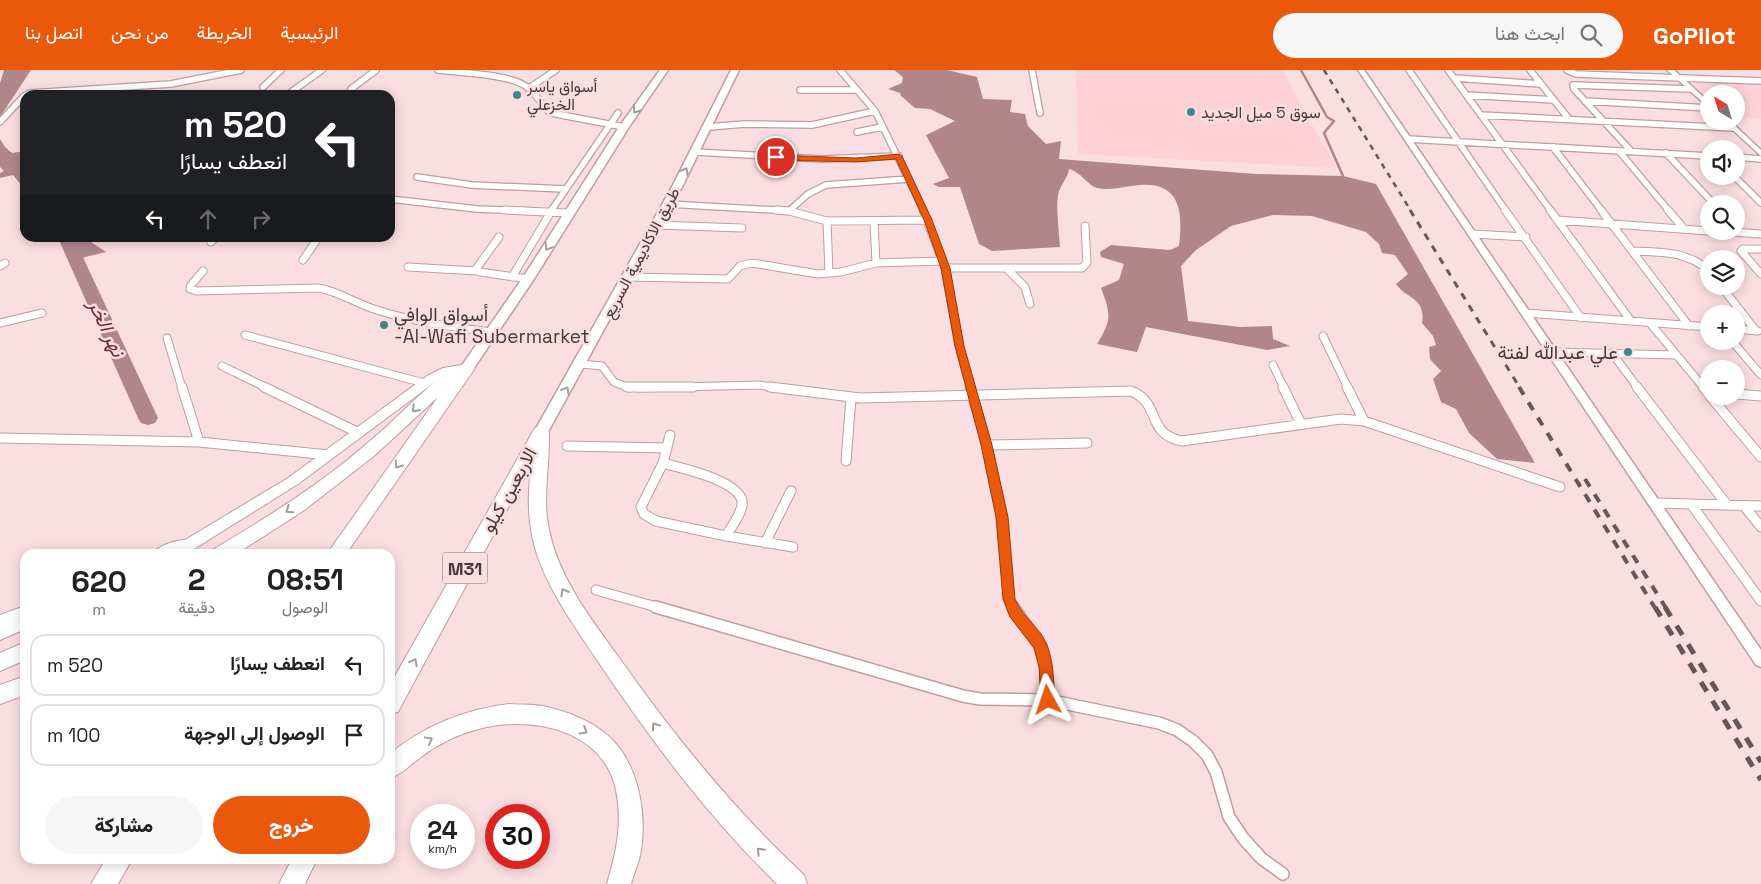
<!DOCTYPE html>
<html lang="ar">
<head>
<meta charset="utf-8">
<style>
	body { margin:0; font-family:"Space Grotesk",Vazirmatn,sans-serif; background:#f6f6f6; color:#222; direction:rtl; height:100vh; display:flex; flex-direction:column; font-size:19px; white-space:nowrap }
	* { box-sizing:border-box; margin:0 }
	p { font-size:16px; color:#767676 }
	.icon { flex:none; width:28px; height:28px; fill:none; stroke:currentColor; stroke-width:2; stroke-linecap:round; stroke-linejoin:round }
	.map { position:relative; flex:1; overflow:hidden; direction:ltr }
	.details { position:absolute; left:20px; top:479px; width:375px; height:315px; display:flex; flex-direction:column; background:#fff; border-radius:15px; box-shadow:0 2px 12px #0003; direction:rtl }
	.details>* { flex:none }
	.hud { position:absolute; left:20px; top:20px; width:375px; height:152px; border-radius:15px; box-shadow:0 2px 12px #0003; direction:rtl; background:#202124; color:#fff; overflow:hidden }
	.needle { width:32px; rotate:322deg }
	.fabs { position:absolute; left:1700px; top:15px; display:grid; gap:10px }
	.fabs a { display:grid; place-items:center; width:45px; height:45px; border-radius:50%; background:#fff; box-shadow:0 2px 12px #0003; font-size:25px }
	.speed { position:absolute; left:410px; top:734px; display:flex; gap:10px; font-size:25px; font-weight:700; text-align:center }
	.speed>* { display:grid; place-content:center; width:65px; height:65px; border-radius:50%; background:#fff; box-shadow:0 2px 12px #0003; line-height:1 }
	.speed small { font-size:12px; font-weight:400 }
	.speed .limit { border:8px solid #d22; background:#fff; color:#111 }
	.pin { position:absolute; display:grid; place-items:center; width:42px; height:42px; color:#fff; margin:-21px; border:2px solid #fff; border-radius:50%; box-shadow:0 1px 5px #0007 }
	.me { position:absolute; width:55px; margin:-28px; rotate:355deg; stroke-linejoin:round; filter:drop-shadow(0 0 4px #0008) }
	.turn { display:flex; align-items:center; gap:18px; height:105px; padding:0 25px; font-size:22px }
	.turn .icon { width:65px; height:65px; stroke-width:2.5 }
	.turn b { display:block; font-size:35px; line-height:42px }
	.lanes { display:flex; align-items:center; height:48px; padding:0 25px; background:#0003; justify-content:center; gap:25px; direction:ltr }
	.lanes .off { opacity:.35 }
	.eta { display:flex; justify-content:space-evenly; align-items:center; height:85px; text-align:center }
	.eta b { font-size:30px; font-weight:800; line-height:35px }
	.primary-button { display:flex; gap:10px; margin-top:auto; padding:10px 25px }
	.primary-button a { flex:1; height:58px; border-radius:30px; background:#ea580c; color:#fff; font-size:20px; font-weight:800; line-height:58px; text-align:center }
	.primary-button a+a { background:#f6f6f6; color:#222 }
	ul { padding:0; list-style:none }
	li { display:flex; align-items:center; gap:15px; height:62px; margin:0 10px 8px; padding:0 15px; border:2px solid #e0e0e0; border-radius:15px }
	li div { flex:1 }
	li b { display:block; font-size:19px }
	li em { font-style:normal }
	header { display:flex; align-items:center; gap:30px; box-sizing:border-box; height:70px; padding:0 25px; background:#ea580c; color:#fff }
	header strong { font-size:24px }
	nav { display:flex; gap:28px; margin-inline-start:auto; font-size:18px }
	.search { width:350px; height:45px; background:#f6f6f6; display:flex; align-items:center; gap:12px; box-sizing:border-box; padding:0 18px; border-radius:28px; color:#767676; font-size:19px }
	.map>svg:first-child { display:block }
	.built { fill:#fed1d6 }
	.water { fill:#b1868b }
	.lines { fill:none; stroke-linecap:round; stroke-linejoin:round }
	.stream { stroke:#b1868b; stroke-width:2.5 }
	.river { fill:#b1868b; fill-rule:evenodd }
	.minor-far3-casing { stroke:#bf9da1; stroke-width:8 }
	.minor-far2-casing { stroke:#bf9da1; stroke-width:9 }
	.minor-far1-casing { stroke:#bf9da1; stroke-width:11 }
	.minor-casing { stroke:#bf9da1; stroke-width:14 }
	.tertiary-casing { stroke:#bf9da1; stroke-width:3 }
	.secondary-casing { stroke:#bf9da1; stroke-width:2 }
	.trunk-casing { stroke:#bf9da1; stroke-width:3 }
	.motorway-casing { stroke:#bf9da1; stroke-width:2 }
	.minor-far3 { stroke:#fff; stroke-width:5.5 }
	.minor-far2 { stroke:#fff; stroke-width:7 }
	.minor-far1 { stroke:#fff; stroke-width:9 }
	.minor { stroke:#fff; stroke-width:11 }
	.tertiary { fill:#fff; fill-rule:evenodd }
	.secondary { fill:#fff; fill-rule:evenodd }
	.trunk { fill:#fff; fill-rule:evenodd }
	.motorway { fill:#fff; fill-rule:evenodd }
	.rail-far3 { stroke:#675658; stroke-width:2.5; stroke-dasharray:5.5 5.5; stroke-linecap:butt }
	.rail-far2 { stroke:#675658; stroke-width:3; stroke-dasharray:7 7; stroke-linecap:butt }
	.rail-far1 { stroke:#675658; stroke-width:4; stroke-dasharray:9 9; stroke-linecap:butt }
	.rail { stroke:#675658; stroke-width:5; stroke-dasharray:11 11; stroke-linecap:butt }
	.oneway { stroke:#a39c9c }
	.route { fill:#ea580c; stroke:#983908 }
	.poi-dot { fill:#418884; stroke:#fbdee1; stroke-width:2 }
	.labels { text-anchor:middle; dominant-baseline:central; stroke-width:5; stroke-linejoin:round; paint-order:stroke }
	.far-poi-label { font-size:16px; fill:#47383a; stroke:#fbdee1; text-anchor:start }
	.far-street-label { font-size:16px; fill:#47383a; stroke:#fbdee1 }
	.shield { fill:#fbdee1; stroke:#7d6a6c; stroke-width:1 }
	.shield-label { font-size:18px; font-weight:bold; fill:#47383a }
	.poi-label { font-size:19px; fill:#47383a; stroke:#fbdee1; text-anchor:start }
	.street-label { font-size:19px; fill:#47383a; stroke:#fbdee1 }
	.water-label { font-size:20px; font-style:italic; fill:#6b313b; stroke:#fbdee1 }
</style>
</head>
<body>
<header>
<strong>GoPilot</strong>
<div class="search"><svg class="icon" aria-label="search" viewBox="0 0 24 24"><circle cx="10" cy="10" r="6"/><path d="M15 15l6 6"/></svg>ابحث هنا</div>
<nav><a>الرئيسية</a><a>الخريطة</a><a>من نحن</a><a>اتصل بنا</a></nav>
</header>
<div class="map">
<svg width="1761" height="814" viewBox="0 0 1761 814">
	<rect width="100%" height="100%" fill="#fbdee1"/>
	<path class="built" d="M1076,0H1282L1336,98L1078,84Z
		M1692,11L1761,15V49L1736,47V24H1709V26Z"/>
	<path class="water" d="M4,0H31L0,47V13Z
		M894,0H947L977,7L983,29L1012,30L1010,42L1025,44L1028,56L1046,74L1061,71L1059,89L1256,104L1343,106L1376,114L1535,393L1497,389L1469,363L1456,339L1441,332L1433,309L1441,301L1430,289L1429,277L1436,275L1433,266L1422,253C1426,227 1407,230 1396,214L1408,204L1395,185L1382,183L1379,174L1366,162L1312,146L1273,145L1231,156L1196,180L1181,196L1188,251L1240,257L1272,256L1273,269L1290,276L1267,280L1146,257L1137,282L1097,274C1112,249 1111,245 1101,218L1119,210L1124,194L1101,187L1100,182L1111,175L1170,180L1179,176C1183,143 1181,112 1140,115C1126,116 1111,121 1097,118C1087,115 1080,101 1069,99C1068,108 1060,115 1058,125C1056,141 1059,161 1060,177L992,181L979,174L960,117H939L933,114L949,108L926,65L955,51L930,39L915,38L901,26L900,23L888,19L902,13L903,7Z
		M0,69L5,77L12,83L25,81V85L21,86L25,90V120L13,105L0,108V103L4,101L0,97Z
		M57,168H85L106,182L73,190Z"/>
	<g class="lines">
		<path class="stream" d="M1301,0L1327,47L1334,51L1324,63L1343,106"/>
		<path class="river" d="M58,168H74L158,348L155,353L148,355L141,353L138,348Z"/>
		<g class="minor-far3-casing">
			<path id="minor-far3" d="M438,0C461,3 510,4 527,17C537,24 541,36 551,43L624,57
				M840,0L875,41L924,141
				M1032,0L1040,43
				M1409,0L1506,141
				M1448,0L1551,141
				M1530,0L1569,49
				M1567,0L1576,4L1761,11
				M1455,8L1540,14
				M263,17L281,0
				M529,18L556,0
				M351,19L376,0
				M800,20H856
				M287,25L322,0
				M1467,25L1554,30
				M1585,31L1709,38
				M1481,45L1733,58
				M0,52L24,26L30,23L171,14L241,0
				M709,57L744,54L812,55L875,41
				M857,62L882,57
				M1408,69L1709,86
				M1553,77L1602,141
				M1619,81L1669,141
				M1631,81L1574,19L1573,15L1691,19
				M695,82L822,89L899,86
				M1666,83L1714,134
				M1736,87L1761,89
				M1734,106L1761,133
				M417,107L472,115L565,119
				M390,129L477,139L534,141
				M668,134L791,141
				M551,141L618,43
				M789,141L808,124L826,115L909,109"/>
		</g>
		<g class="minor-far2-casing">
			<path id="minor-far2" d="M505,140L568,143
				M776,140L789,141L827,151L928,150
				M923,140L945,198L959,276L971,318
				M1505,140L1581,248
				M1550,140L1631,251
				M1601,140L1689,256
				M1668,140L1684,159
				M1557,150L1709,161
				M827,151L829,203
				M874,152L876,193
				M656,155L742,158
				M1717,161L1761,164
				M1473,164L1526,167
				M499,167L476,199L480,202L528,209
				M211,172L215,168
				M1761,179H1743L1741,181L1761,204
				M1633,181C1661,182 1688,181 1709,201
				M303,190L318,168
				M0,196L5,193
				M408,197L477,201
				M945,198H1082L1087,193L1085,156
				M1006,198L1025,217L1030,234
				M203,201L191,215L190,219L197,221L319,218C340,222 357,234 377,240C414,252 453,257 491,262
				M512,207L552,140
				M628,207L728,209L740,196L752,193L818,204L841,202L876,193L943,191
				M1721,216L1756,261
				M1527,243L1709,257
				M0,253L42,243
				M1650,253L1704,318
				M1736,259L1758,261
				M245,265L424,313
				M1323,266L1348,318
				M167,268L182,318
				M1732,271L1761,305
				M1553,282L1676,285
				M1612,283L1638,318
				M581,294L602,296L614,312L630,318
				M1273,295L1284,318
				M222,296L267,318
				M639,318L759,315L778,318"/>
		</g>
		<g class="minor-far1-casing">
			<path id="minor-far1" d="M182,317L199,372
				M264,317L359,363
				M627,317H693
				M770,317L860,328L1131,321C1162,333 1145,364 1182,371L1341,349L1364,351L1560,417
				M970,317L987,375L1002,447L1009,529L1013,538
				M1283,317L1301,354
				M1347,317L1364,351
				M1637,317L1727,435
				M1703,317L1709,324
				M1736,324L1761,326
				M1710,326L1761,387
				M670,365L663,393L641,437L644,444L656,451L726,466L793,477
				M0,368L199,372L329,385
				M987,375L1087,373
				M567,376L667,378
				M846,391L851,328
				M663,393C681,398 738,410 742,431C744,441 731,457 726,466
				M1656,433L1761,436
				M1691,434L1761,531
				M1744,436L1761,457
				M765,473L791,421
				M596,520L660,538"/>
		</g>
		<g class="minor-casing">
			<path id="minor" d="M656,537L963,626L980,629L1048,630L1159,653L1177,660L1193,671L1207,685L1216,702L1229,747L1243,768L1261,788L1283,804
				M1013,537L1041,577L1046,597L1048,630"/>
		</g>
		<g class="tertiary-casing">
			<path id="tertiary" d="M1358,0H1364L1761,580V597L1756,595Z
				M1667,0H1674L1709,32V38Z
				M1723,51H1730L1761,80V86Z"/>
		</g>
		<g class="secondary-casing">
			<path id="secondary" d="M467,294L471,295L473,298L471,301L450,304L435,312L298,414L186,484H153C157,476 176,470 185,470L288,408L427,306L443,298Z
				M25,536V559L0,570V545Z"/>
		</g>
		<g class="trunk-casing">
			<path id="trunk" d="M660,0H668L629,57L534,209L472,301H462L460,298L522,209L619,57Z
				M731,0H739L683,115L548,362L546,365H536L534,362L673,115Z"/>
		</g>
		<g class="motorway-casing">
			<path id="motorway" d="M467,293L472,295L475,298L346,484H327L438,327L374,386L303,441L236,484H212L214,479C260,452 304,424 345,392C359,380 373,369 386,357C406,339 442,300 467,293Z
				M541,356L547,358L549,362C550,395 542,428 549,460C559,509 592,550 620,589C675,667 734,740 804,805L807,814H777C708,747 651,670 597,590C574,555 547,519 535,478C527,450 528,423 531,395L398,642L390,644V615L532,363L535,358Z
				M25,572V590L0,601V583Z
				M25,606V625L0,634V615Z
				M509,634C521,635 535,634 547,637C568,642 589,650 606,664C638,690 647,742 641,781C639,792 634,803 631,814H607C616,783 623,753 616,720C603,658 528,644 475,660C456,665 437,675 421,687C411,694 402,704 390,708V684C423,656 466,639 509,634Z
				M106,789H132L118,814H91Z
				M292,789H317L305,814H279Z"/>
		</g>
		<use href="#minor-far3" class="minor-far3"/>
		<use href="#minor-far2" class="minor-far2"/>
		<use href="#minor-far1" class="minor-far1"/>
		<use href="#minor" class="minor"/>
		<use href="#tertiary" class="tertiary"/>
		<use href="#secondary" class="secondary"/>
		<use href="#trunk" class="trunk"/>
		<use href="#motorway" class="motorway"/>
		<path class="rail-far3" d="M1324,0L1411,141"/>
		<path class="rail-far2" d="M1410,140L1520,318"/>
		<path class="rail-far1" d="M1519,317L1655,538
			M1585,409L1666,538"/>
		<path class="rail" d="M1655,537L1761,710
			M1665,537L1761,692"/>
	</g>
	<defs><path id="oneway-chevron" d="M-2-3.5L2.5 0L-2 3.5" fill="none" stroke-width="1.6" stroke-linecap="round" stroke-linejoin="round" transform="scale(1.25)"/></defs>
	<g class="oneway">
		<use href="#oneway-chevron" transform="translate(636 40) rotate(125)"/>
		<use href="#oneway-chevron" transform="translate(685 101) rotate(-62)"/>
		<use href="#oneway-chevron" transform="translate(548 177) rotate(121)"/>
		<use href="#oneway-chevron" transform="translate(566 320) rotate(-59)"/>
		<use href="#oneway-chevron" transform="translate(415 339) rotate(135)"/>
		<use href="#oneway-chevron" transform="translate(398 395) rotate(125)"/>
		<use href="#oneway-chevron" transform="translate(289 440) rotate(145)"/>
		<use href="#oneway-chevron" transform="translate(564 522) rotate(-120)"/>
		<use href="#oneway-chevron" transform="translate(414 592) rotate(-61)"/>
		<use href="#oneway-chevron" transform="translate(655 656) rotate(-126)"/>
		<use href="#oneway-chevron" transform="translate(584 661) rotate(31)"/>
		<use href="#oneway-chevron" transform="translate(429 670) rotate(-29)"/>
		<use href="#oneway-chevron" transform="translate(760 781) rotate(-134)"/>
	</g>
	<path class="route" d="M899,84L902,86L932,150L950,198L964,276L992,375L1008,447L1015,529C1021,543 1032,552 1041,564C1054,583 1053,608 1055,630L1053,634L1048,636L1043,634L1041,630L1039,597L1034,578L1010,547L1003,529L996,447L981,375L955,276L941,198L924,150L896,89L856,92L776,90L772,87L776,85L856,88Z"/>
	<g class="poi-dot">
		<circle cx="517" cy="25" r="5"/>
		<circle cx="1191" cy="42" r="5"/>
		<circle cx="384" cy="255" r="5"/>
		<circle cx="1628" cy="282" r="5"/>
	</g>
	<g class="labels">
		<g class="far-poi-label">
			<text x="527" y="16">أسواق ياسر<tspan x="527" dy="18">الخزعلي</tspan></text>
			<text x="1201" y="42">سوق 5 ميل الجديد</text>
		</g>
		<g class="far-street-label">
			<text transform="translate(641 183) rotate(-62)">طريق الاكاديمية السريع</text>
		</g>
		<rect class="shield" x="442.5" y="482.5" width="45" height="31" rx="4"/>
		<g class="shield-label">
			<text x="465" y="498">M31</text>
		</g>
		<g class="poi-label">
			<text x="394" y="244">أسواق الوافي<tspan x="394" dy="22">-Al-Wafi Subermarket</tspan></text>
			<text x="1618" y="282" text-anchor="end">علي عبدالله لفتة</text>
		</g>
		<g class="street-label">
			<text transform="translate(509 420) rotate(-61)">الاربعين كيلو</text>
		</g>
		<g class="water-label">
			<text transform="translate(107 258) rotate(65)">نهر الخر</text>
		</g>
	</g>
</svg>
<div class="fabs">
<a><svg class="needle" viewBox="-14 -14 28 28"><path d="M0-13l5 13h-10z" fill="#e53935"/><path d="M0 13l5-13h-10z" fill="#767676"/></svg></a>
<a><svg class="icon" aria-label="sound" viewBox="0 0 24 24"><path d="M4 9h4l5-4v14l-5-4H4zM17 9q2 3 0 6"/></svg></a>
<a><svg class="icon" aria-label="search" viewBox="0 0 24 24"><circle cx="10" cy="10" r="6"/><path d="M15 15l6 6"/></svg></a>
<a><svg class="icon" aria-label="layers" viewBox="0 0 24 24"><path d="M12 4l9 5-9 5-9-5zM3 14l9 5 9-5"/></svg></a>
<a>+</a>
<a>−</a>
</div>
<div class="speed"><div>24<small>km/h</small></div><div class="limit">30</div></div>
<div class="pin" style="left:776px;top:87px;background:#d93025"><svg class="icon" aria-label="arrive" viewBox="0 0 24 24"><path d="M6 21V4h12l-3 4 3 4H6"/></svg></div>
<svg class="me" style="left:1048px;top:630px" viewBox="-20 -20 40 40"><path d="M0-17L14 15 0 8-14 15z" fill="#ea580c" stroke="#fff" stroke-width="4"/></svg>
<div class="hud">
<div class="turn"><svg class="icon" aria-label="left" viewBox="0 0 24 24"><path d="M17 20v-9H6M10 6l-5 5 5 5"/></svg><div><b>520 m</b>انعطف يسارًا</div></div>
<div class="lanes"><svg class="icon" aria-label="left" viewBox="0 0 24 24"><path d="M17 20v-9H6M10 6l-5 5 5 5"/></svg><svg class="icon off" aria-label="ahead" viewBox="0 0 24 24"><path d="M12 20V5M6 11l6-6 6 6"/></svg><svg class="icon off" aria-label="right" viewBox="0 0 24 24"><path d="M7 20v-9h11M14 6l5 5-5 5"/></svg></div>
</div>
<section class="details">
<div class="eta">
<div><b>08:51</b><p>الوصول</p></div>
<div><b>2</b><p>دقيقة</p></div>
<div><b>620</b><p>m</p></div>
</div>
<ul>
<li><svg class="icon" aria-label="left" viewBox="0 0 24 24"><path d="M17 20v-9H6M10 6l-5 5 5 5"/></svg><div><b>انعطف يسارًا</b></div><em>520 m</em></li>
<li><svg class="icon" aria-label="arrive" viewBox="0 0 24 24"><path d="M6 21V4h12l-3 4 3 4H6"/></svg><div><b>الوصول إلى الوجهة</b></div><em>100 m</em></li>
</ul>
<div class="primary-button"><a>خروج</a><a>مشاركة</a></div>
</section>
</div>
</body>
</html>
